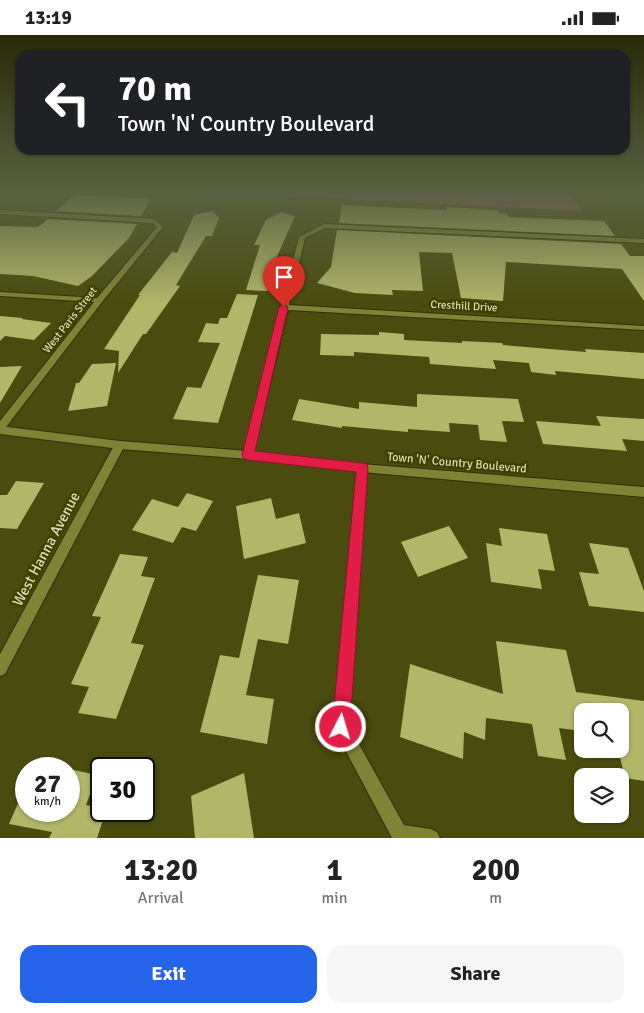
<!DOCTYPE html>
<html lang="en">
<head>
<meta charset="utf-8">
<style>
	body { margin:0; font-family:Signika,sans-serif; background:#f6f6f6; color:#222; height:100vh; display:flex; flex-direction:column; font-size:19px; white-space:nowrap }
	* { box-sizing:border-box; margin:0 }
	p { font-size:16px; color:#767676 }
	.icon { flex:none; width:28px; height:28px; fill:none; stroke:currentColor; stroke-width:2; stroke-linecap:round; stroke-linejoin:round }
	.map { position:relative; height:803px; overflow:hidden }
	.sheet { display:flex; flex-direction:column; background:#fff; flex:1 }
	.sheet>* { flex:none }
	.top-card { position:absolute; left:15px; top:15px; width:615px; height:105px; border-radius:15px; box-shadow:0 1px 4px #0004; background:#202124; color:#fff; overflow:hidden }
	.controls { position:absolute; left:574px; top:668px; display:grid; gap:10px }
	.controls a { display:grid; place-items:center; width:55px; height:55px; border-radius:10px; background:#fff; box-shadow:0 1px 4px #0004; font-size:25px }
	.speed { position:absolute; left:15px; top:722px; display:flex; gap:10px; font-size:25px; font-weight:700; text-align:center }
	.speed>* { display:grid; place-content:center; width:65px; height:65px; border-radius:50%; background:#fff; box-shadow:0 1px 4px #0004; line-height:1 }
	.speed small { font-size:12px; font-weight:400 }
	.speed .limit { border:2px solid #111; border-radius:8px; background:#fff; color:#111 }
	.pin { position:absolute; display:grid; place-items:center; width:42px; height:42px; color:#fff; margin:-51px -21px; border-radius:50% 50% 50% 0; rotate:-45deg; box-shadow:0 0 5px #0007 }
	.pin .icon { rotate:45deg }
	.me { position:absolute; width:55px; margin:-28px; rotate:5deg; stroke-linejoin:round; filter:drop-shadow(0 0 4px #0008) }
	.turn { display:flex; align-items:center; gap:18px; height:105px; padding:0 20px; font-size:22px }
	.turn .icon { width:65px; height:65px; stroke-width:2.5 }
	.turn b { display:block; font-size:35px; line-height:42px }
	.eta { display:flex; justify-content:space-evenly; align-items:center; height:85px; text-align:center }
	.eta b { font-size:30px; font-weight:700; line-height:35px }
	.button { display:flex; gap:10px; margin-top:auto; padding:10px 20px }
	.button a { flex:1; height:58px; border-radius:15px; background:#2563eb; color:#fff; font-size:20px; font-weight:700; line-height:58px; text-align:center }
	.button a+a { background:#f6f6f6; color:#222 }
	.status { display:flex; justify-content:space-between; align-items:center; height:35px; padding:0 25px; background:#fff; direction:ltr }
	.status svg { height:14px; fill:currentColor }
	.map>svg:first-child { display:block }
	.forest { fill:#b24d7f }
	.building { fill:#b1b669 }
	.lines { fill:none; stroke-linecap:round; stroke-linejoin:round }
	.minor-casing { stroke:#2f3006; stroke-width:2 }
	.tertiary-casing { stroke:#2f3006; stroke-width:2 }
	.minor { fill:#7f8336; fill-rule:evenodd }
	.tertiary { fill:#7f8336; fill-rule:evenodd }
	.route { fill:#e11d48; stroke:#92132f }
	.labels { text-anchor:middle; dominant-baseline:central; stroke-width:5; stroke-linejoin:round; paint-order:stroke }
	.far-street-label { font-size:11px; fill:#daddb7; stroke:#3f4100 }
	.street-label { font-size:12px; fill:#daddb7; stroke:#3f4100 }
	.near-street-label { font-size:15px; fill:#daddb7; stroke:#3f4100 }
</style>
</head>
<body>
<div class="status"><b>13:19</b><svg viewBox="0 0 49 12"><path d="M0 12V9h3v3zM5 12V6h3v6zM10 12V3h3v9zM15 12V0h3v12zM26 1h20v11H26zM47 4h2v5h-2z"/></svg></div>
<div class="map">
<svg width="644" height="803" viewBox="0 0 644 803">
	<rect width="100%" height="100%" fill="#494c0e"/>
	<path class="forest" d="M192,157H568L584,176Z"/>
	<path class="building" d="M75,160L124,162L151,164L141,181L56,176Z
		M342,170L447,175L446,172L464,173L497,175L498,178L507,179L509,182L604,186L615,201L339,188Z
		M212,176L219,183L212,201H206L176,250L180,251L146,299H143L118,338L119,316L104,314L140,260H138L172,217L177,218L194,180Z
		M281,177L295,181L270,237L273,238L267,256L246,255L260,210H254L266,185Z
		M48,184L137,189L129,203L92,241L78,251L33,241L0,239V191L38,192Z
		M337,195L621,209L630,221H644V266L622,234L506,227L503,266L461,263L452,218L419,217L423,256L392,255L393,260L355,258L317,248L331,232Z
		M237,259L258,260L218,388L173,384L187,352L201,353L220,308L198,307L206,288L218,289L220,283H227Z
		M0,281L23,283L22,284L51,288L34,305L5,301L0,306Z
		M379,297L404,299V305L462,308V306L502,308L503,310L586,317L585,314L644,318V344L555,336L556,340L531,337L529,328L493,325L496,334L430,329L429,322L354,317V321L320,320L321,299L379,300Z
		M116,328L107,371L68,376L76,348H79L92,329Z
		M22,331L0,368V332Z
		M417,359L518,364L524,387L502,386L507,407L480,405L478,390L449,388L450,397L408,394V397L342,391V393L292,385L299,364L359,374V367L417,372Z
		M596,381L644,384V406L622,404L627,416L543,409L536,386L601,391Z
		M16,446L44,448L17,494L0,493V460H7Z
		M187,458L213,466L196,496L182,492L173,508L132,495L152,464L178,472Z
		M271,463L276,484L299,478L306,508L244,524L236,471Z
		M449,491L468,523L418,542L401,507Z
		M499,493L547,499L555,536L538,534L542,554L491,547L486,508L502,511Z
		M589,508L628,513L644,556V577L589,571L579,537L599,539Z
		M120,519L148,522L141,541L155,543L131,608L144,610L116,684L78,678L89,652L71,649L101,582L92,581Z
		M258,540L299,545L288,609L258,604L246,660L274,664L267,709L200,697L220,620L239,623Z
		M496,606L566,615L576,657L644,666V746L625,743L618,714H620V676H582V696L559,693L566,725L538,721L532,689L486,683L485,705L464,697L463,724L400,702L410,629L503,659Z
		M69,734L97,740L86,770L101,773V776H106L97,803H49L52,797L9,789L26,750V776H69Z
		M244,738L254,803H195L191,761Z"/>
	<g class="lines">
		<g class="minor-casing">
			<path id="minor" d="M0,175L154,184L163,192L102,267L3,396L0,397V386L94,267L0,261V257L97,263L157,192L152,188L0,179Z
				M324,189L644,204V208L325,193L305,203L289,270L644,291V295L288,275L253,420L252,423H244L243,420L281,274L279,272L281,270L299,202Z
				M120,406L124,407L125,410L5,639L0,641V619L116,407Z
				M362,429L366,430L367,433L349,691L404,790L431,794L437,797L440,803H392L333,692L357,433L358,430Z"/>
		</g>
		<g class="tertiary-casing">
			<path id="tertiary" d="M0,391L120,406L248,416L362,429L644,452V462L362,437L248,424L120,414L0,399Z"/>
		</g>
		<use href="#minor" class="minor"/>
		<use href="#tertiary" class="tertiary"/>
	</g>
	<linearGradient id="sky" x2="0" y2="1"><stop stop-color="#282a08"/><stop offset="0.58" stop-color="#596141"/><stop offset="1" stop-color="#596141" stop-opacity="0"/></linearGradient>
	<rect width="644" height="269" fill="url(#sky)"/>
	<path class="route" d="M284,269L288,272L255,416L362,428L367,429L368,433L350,692L348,698L341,701L335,698L332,692L356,437L248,425L244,424L242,420L279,272Z"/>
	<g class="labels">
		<g class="far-street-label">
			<text transform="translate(464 271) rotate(3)">Cresthill Drive</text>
			<text transform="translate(70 285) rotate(-52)">West Paris Street</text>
		</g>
		<g class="street-label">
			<text transform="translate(457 428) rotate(5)">Town 'N' Country Boulevard</text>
		</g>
		<g class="near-street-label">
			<text transform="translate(46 514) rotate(-62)">West Hanna Avenue</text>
		</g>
	</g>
</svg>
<div class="controls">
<a><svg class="icon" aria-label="search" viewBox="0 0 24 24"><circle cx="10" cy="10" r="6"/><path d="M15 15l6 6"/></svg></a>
<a><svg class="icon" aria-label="layers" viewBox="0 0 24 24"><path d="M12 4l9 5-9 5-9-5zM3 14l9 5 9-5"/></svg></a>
</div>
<div class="speed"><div>27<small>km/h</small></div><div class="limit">30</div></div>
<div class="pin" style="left:284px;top:272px;background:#d93025"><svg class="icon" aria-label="arrive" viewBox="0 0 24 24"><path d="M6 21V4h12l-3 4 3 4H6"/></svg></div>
<svg class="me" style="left:341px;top:692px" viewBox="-20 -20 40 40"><circle r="17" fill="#e11d48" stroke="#fff" stroke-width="3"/><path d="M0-11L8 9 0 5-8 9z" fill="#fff"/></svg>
<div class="top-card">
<div class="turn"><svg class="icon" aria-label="left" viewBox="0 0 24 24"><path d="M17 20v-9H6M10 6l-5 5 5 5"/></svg><div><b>70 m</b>Town 'N' Country Boulevard</div></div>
</div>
</div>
<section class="sheet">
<div class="eta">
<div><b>13:20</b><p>Arrival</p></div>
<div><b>1</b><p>min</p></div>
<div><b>200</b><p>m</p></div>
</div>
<div class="button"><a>Exit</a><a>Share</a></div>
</section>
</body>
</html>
